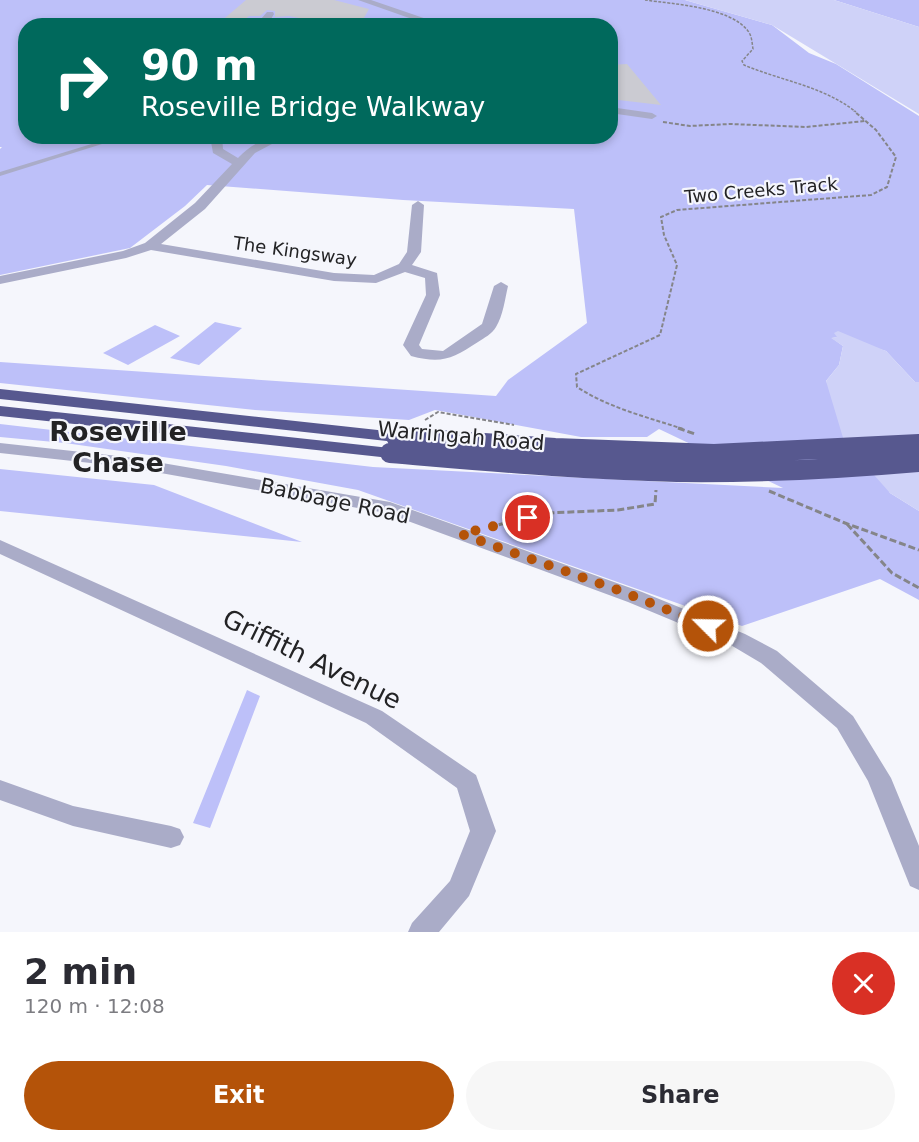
<!DOCTYPE html>
<html lang="en">
<head>
<meta charset="utf-8">
<style>
	body { margin:0; font-family:"DejaVu Sans",sans-serif; background:#f7f7f7; color:#2b2b33; height:100vh; display:flex; flex-direction:column; font-size:22px; white-space:nowrap }
	* { box-sizing:border-box; margin:0 }
	p { font-size:20px; color:#7c7c81 }
	.icon { flex:none; width:33px; height:33px; fill:none; stroke:currentColor; stroke-width:2; stroke-linecap:round; stroke-linejoin:round }
	.map { position:relative; height:932px; overflow:hidden }
	.details { display:flex; flex-direction:column; background:#fff; flex:1 }
	.details>* { flex:none }
	.top-card { position:absolute; left:18px; top:18px; width:600px; height:126px; border-radius:24px; box-shadow:0 3px 9px #0003; background:#00695c; color:#fff; overflow:hidden }
	.pin { position:absolute; display:grid; place-items:center; width:51px; height:51px; color:#fff; margin:-26px; border:3px solid #fff; border-radius:50%; box-shadow:0 2px 6px #0007 }
	.me { position:absolute; width:66px; margin:-33px; rotate:293deg; stroke-linejoin:round; filter:drop-shadow(0 0 4px #0008) }
	.turn { display:flex; align-items:center; gap:21px; height:126px; padding:0 24px; font-size:27px }
	.turn .icon { width:78px; height:78px; stroke-width:2.5 }
	.turn b { display:block; font-size:42px; line-height:51px }
	.round { display:grid; place-items:center; flex:none; width:63px; height:63px; border-radius:32px; background:#f7f7f7 }
	.head { display:flex; align-items:center; justify-content:space-between; height:102px; padding:0 24px }
	h1 { font-size:36px; font-weight:600; line-height:45px }
	.button { display:flex; gap:12px; margin-top:auto; padding:12px 24px }
	.button a { flex:1; height:69px; border-radius:36px; background:#b45309; color:#fff; font-size:24px; font-weight:600; line-height:69px; text-align:center }
	.button a+a { background:#f7f7f7; color:#2b2b33 }
	.map>svg:first-child { display:block }
	.green { fill:#bdc0f9; fill-rule:evenodd }
	.water { fill:#cfd2f8 }
	.building { fill:#cbcbd2 }
	.lines { fill:none; stroke-linecap:round; stroke-linejoin:round }
	.path-far2 { stroke:#858589; stroke-width:1.5; stroke-dasharray:3 1.5; stroke-linecap:butt }
	.path-far1 { stroke:#858589; stroke-width:2; stroke-dasharray:4 2; stroke-linecap:butt }
	.path { stroke:#858589; stroke-width:3; stroke-dasharray:7 3; stroke-linecap:butt }
	.lane { fill:#aaacc8; fill-rule:evenodd }
	.street { fill:#aaacc8; fill-rule:evenodd }
	.highway { fill:#57588f; fill-rule:evenodd }
	.highway-bridge { stroke:#57588f; stroke-width:20 }
	.route { stroke:#b45309; stroke-width:10; stroke-dasharray:0 18 }
	.labels { text-anchor:middle; dominant-baseline:central; stroke-width:4.5; stroke-linejoin:round; paint-order:stroke }
	.far-street-label { font-size:18px; fill:#232325; stroke:#f5f6fc }
	.street-label { font-size:21px; fill:#232325; stroke:#f5f6fc }
	.near-street-label { font-size:26px; fill:#232325; stroke:#f5f6fc }
	.district-label { font-size:27px; font-weight:bold; fill:#232325; stroke:#f5f6fc }
</style>
</head>
<body>
<div class="map">
<svg width="919" height="932" viewBox="0 0 919 932">
	<rect width="100%" height="100%" fill="#f5f6fc"/>
	<path class="green" d="M0,0H685L772,25L809,53L836,64L919,116V382H915L886,351L838,337L832,338L843,346L839,365L826,381L890,493L919,511V600L880,579L742,626L358,490L226,466L65,443L0,437V424L373,467L783,488L659,429L647,437H581L435,410L409,420L255,410L0,383V362L496,396L508,380L587,323L574,209L403,200L207,185L185,206L130,248L0,275V149L2,147H0ZM26,26H610V136H26Z
		M834,0H919V27Z
		M215,322L242,328L199,365L170,358Z
		M155,325L180,336L128,365L103,353Z
		M0,469L154,485L302,542L0,511Z
		M247,690L260,696L210,828L193,823Z"/>
	<path class="water" d="M685,0H834L919,27V114L772,25Z
		M838,331L886,351L915,382H919V511L890,493L844,441L826,381L839,365L843,346L831,338L837,337L834,333Z"/>
	<path class="building" d="M246,0H334L369,9L361,23H325L289,16L275,17V11L267,10L260,16H249L239,24L219,23Z
		M627,64L661,105L610,99V65Z"/>
	<g class="lines">
		<path class="path-far2" d="M645,0C673,4 730,7 748,31C752,36 752,43 753,49L742,61L744,65C782,81 823,86 856,112"/>
		<path class="path-far1" d="M663,122L690,126L730,124L806,127L865,121
			M425,420L438,412L514,425
			M683,429C647,417 609,408 577,387L576,374L660,335L677,265L664,235L661,217L677,210L871,195L887,187L896,157L876,130L854,111"/>
		<path class="path" d="M678,428L695,434
			M769,491L845,523L919,550
			M847,524L892,573L919,588
			M489,527L548,513L618,510L655,504L656,490"/>
		<path class="lane" d="M121,136H133L102,144L0,176V172L98,142Z"/>
		<path class="street" d="M358,0H371L447,26H432Z
			M267,12H273L274,14L271,19L276,26H267L261,19Z
			M610,107L652,113L657,116L652,119L610,113Z
			M210,136H222L223,149L238,158C252,143 268,136 287,136L255,153L205,209L161,244L334,273L374,275L399,264L407,252L412,205L418,201L424,205L421,252L412,265L437,273L440,295L419,345L422,349L443,351L482,324L494,286L501,282L508,286C505,299 503,316 496,327C492,334 484,338 478,342C452,359 442,364 411,356L403,345L426,295L425,278L405,272L376,283L334,281L151,250L126,258L0,284V276L123,251L145,243L195,203L232,164L213,153Z
			M0,443L127,457L390,502L642,592L745,634L777,651L853,716L891,778L919,846V890L910,886L868,781L837,728L761,663L729,644L628,602L386,513L127,467L0,453Z
			M0,540L382,711L476,775L496,831L469,896L439,932H408L412,923L450,881L470,831L457,788L366,723L0,554Z
			M0,780L73,806L171,826L180,829L184,837L180,845L171,848L73,826L0,800Z"/>
		<path class="highway" d="M0,389L396,432L402,433L405,437L402,441L396,442L0,399Z
			M0,406L390,448L396,449L399,453L396,457L390,458L0,416Z"/>
		<path class="highway-bridge" d="M396,437L555,448L714,454L919,444
			M390,453C486,461 581,470 677,472C758,473 839,469 919,462"/>
	</g>
	<g class="lines">
		<path class="route" d="M528,518L461,534L618,590L708,626"/>
	</g>
	<g class="labels">
		<g class="far-street-label">
			<text transform="translate(761 190) rotate(-5)">Two Creeks Track</text>
			<text transform="translate(295 251) rotate(8)">The Kingsway</text>
		</g>
		<g class="street-label">
			<text transform="translate(461 436) rotate(5)">Warringah Road</text>
			<text transform="translate(335 501) rotate(12)">Babbage Road</text>
		</g>
		<g class="near-street-label">
			<text transform="translate(312 659) rotate(26)">Griffith Avenue</text>
		</g>
		<g class="district-label">
			<text x="118" y="431">Roseville<tspan x="118" dy="31">Chase</tspan></text>
		</g>
	</g>
</svg>
<div class="pin" style="left:528px;top:518px;background:#d93025"><svg class="icon" aria-label="arrive" viewBox="0 0 24 24"><path d="M6 21V4h12l-3 4 3 4H6"/></svg></div>
<svg class="me" style="left:708px;top:626px" viewBox="-20 -20 40 40"><circle r="17" fill="#b45309" stroke="#fff" stroke-width="3"/><path d="M0-11L8 9 0 5-8 9z" fill="#fff"/></svg>
<div class="top-card">
<div class="turn"><svg class="icon" aria-label="right" viewBox="0 0 24 24"><path d="M7 20v-9h11M14 6l5 5-5 5"/></svg><div><b>90 m</b>Roseville Bridge Walkway</div></div>
</div>
</div>
<section class="details">
<div class="head"><div><h1>2 min</h1><p>120 m · 12:08</p></div><a class="round" style="background:#d93025;color:#fff"><svg class="icon" aria-label="close" viewBox="0 0 24 24"><path d="M6 6l12 12M18 6L6 18"/></svg></a></div>
<div class="button"><a>Exit</a><a>Share</a></div>
</section>
</body>
</html>
